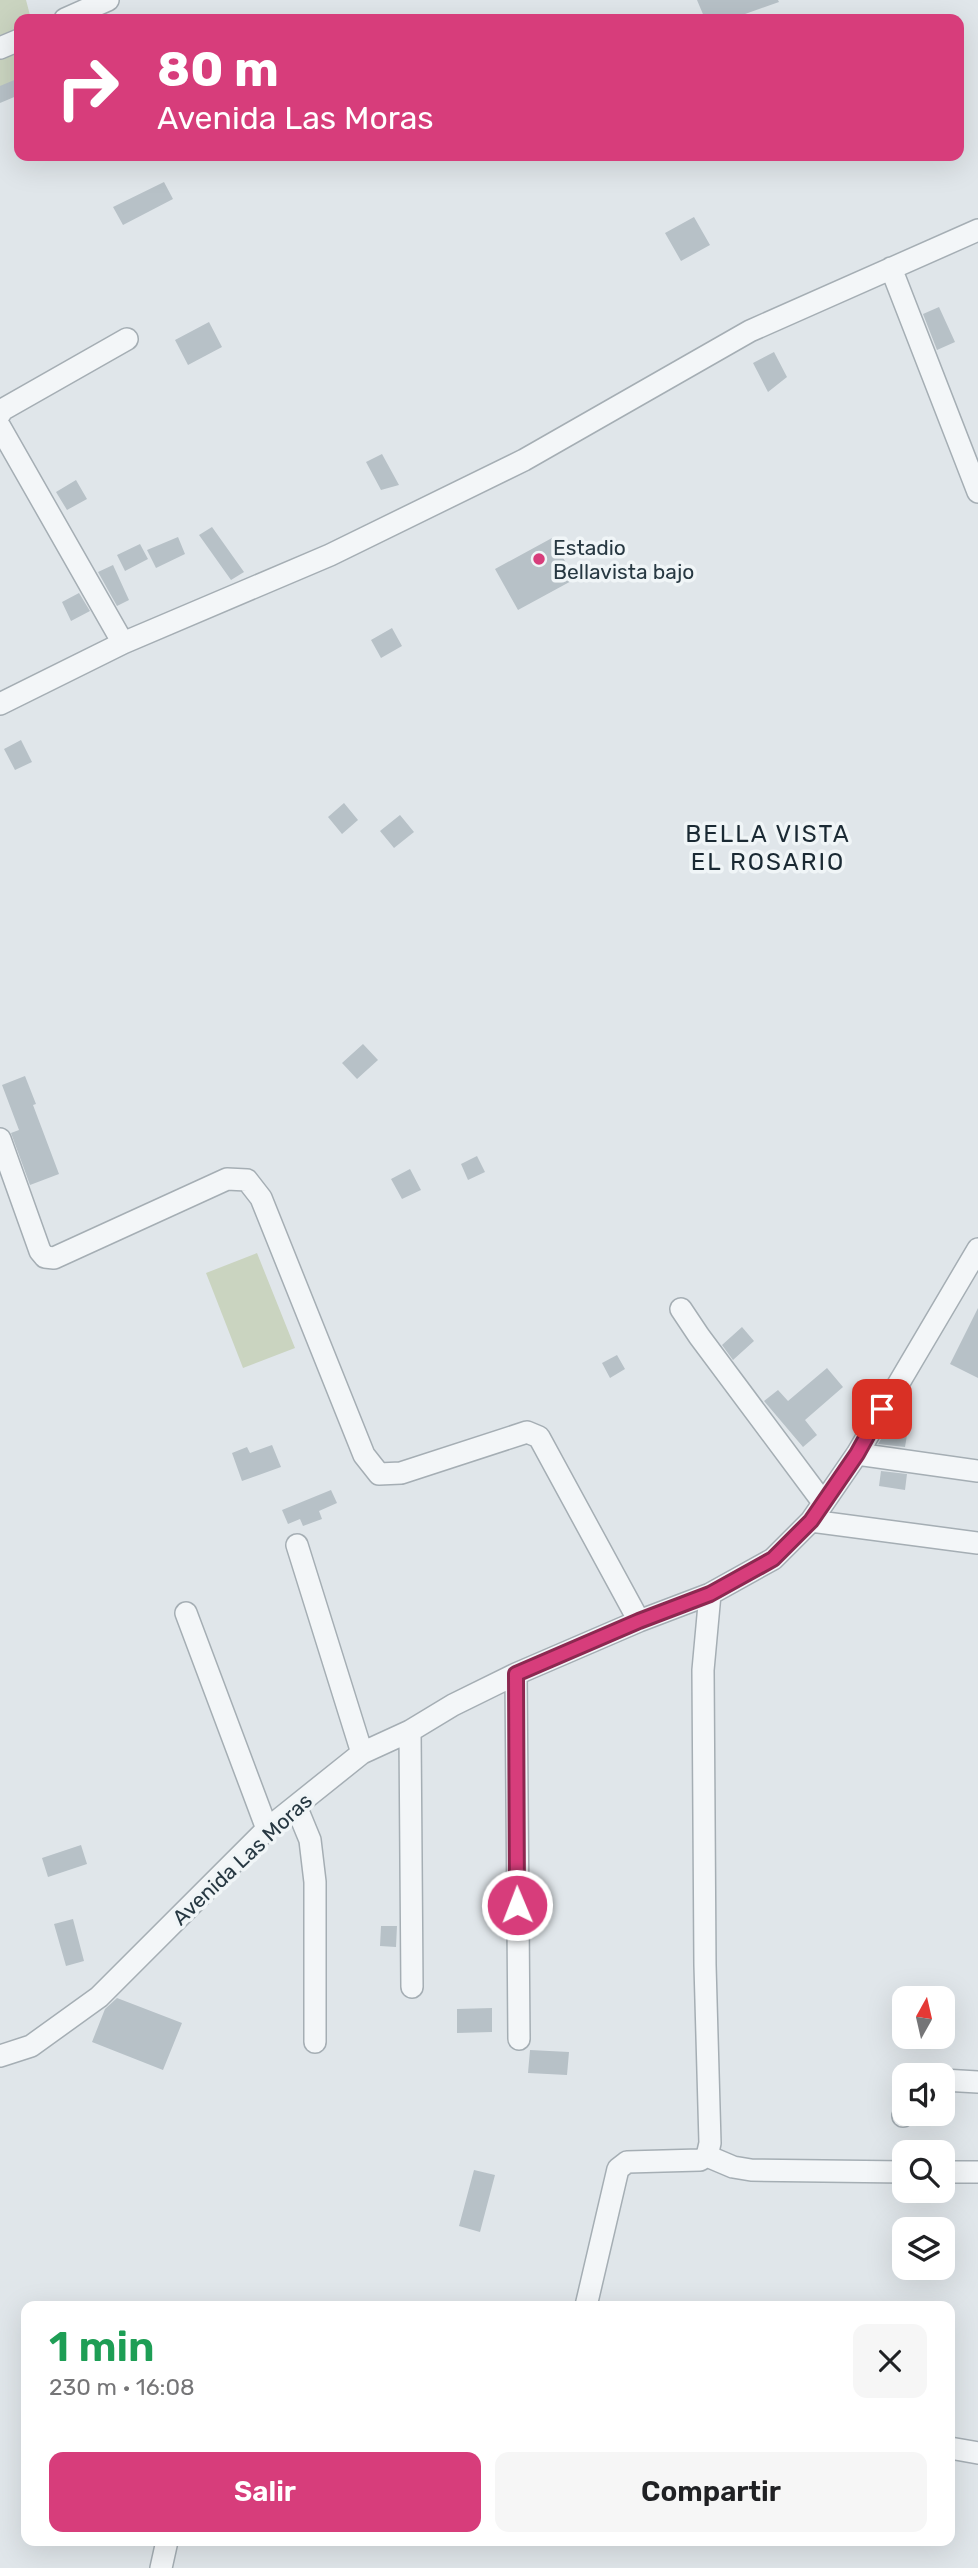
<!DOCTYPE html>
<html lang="es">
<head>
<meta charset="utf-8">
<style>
	body { margin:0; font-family:Rubik,sans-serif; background:#f6f6f6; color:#202124; height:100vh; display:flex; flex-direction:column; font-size:26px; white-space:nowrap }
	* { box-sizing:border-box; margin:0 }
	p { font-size:23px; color:#757577 }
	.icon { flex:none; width:38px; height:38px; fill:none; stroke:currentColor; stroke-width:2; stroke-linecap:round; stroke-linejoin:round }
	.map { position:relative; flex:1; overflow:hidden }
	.side { position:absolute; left:21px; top:2301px; width:934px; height:245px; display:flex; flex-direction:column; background:#fff; border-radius:14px; box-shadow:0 7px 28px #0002 }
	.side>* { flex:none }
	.top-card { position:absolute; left:14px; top:14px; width:950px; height:147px; border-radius:14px; box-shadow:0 7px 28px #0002; background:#d73d7b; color:#fff; overflow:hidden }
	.needle { width:46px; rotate:8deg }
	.fabs { position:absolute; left:892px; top:1986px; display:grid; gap:14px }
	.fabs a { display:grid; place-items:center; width:63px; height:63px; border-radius:14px; background:#fff; box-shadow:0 7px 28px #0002; font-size:35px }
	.pin { position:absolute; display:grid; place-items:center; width:60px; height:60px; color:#fff; margin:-30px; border-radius:14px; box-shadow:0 4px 10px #0006 }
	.me { position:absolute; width:77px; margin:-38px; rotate:359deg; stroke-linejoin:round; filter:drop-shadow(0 0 5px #0008) }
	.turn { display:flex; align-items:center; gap:24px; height:147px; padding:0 28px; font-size:32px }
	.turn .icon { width:91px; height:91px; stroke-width:2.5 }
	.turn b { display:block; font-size:49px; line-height:60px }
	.round { display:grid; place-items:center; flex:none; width:74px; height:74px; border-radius:14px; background:#f6f6f6 }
	.summary { display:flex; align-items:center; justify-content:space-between; height:119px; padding:0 28px }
	h1 { font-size:42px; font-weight:600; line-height:52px; color:#1e9e55 }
	.action { display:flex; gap:14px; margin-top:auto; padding:14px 28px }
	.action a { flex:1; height:80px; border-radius:14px; background:#d73d7b; color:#fff; font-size:28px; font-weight:600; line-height:80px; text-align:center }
	.action a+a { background:#f6f6f6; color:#202124 }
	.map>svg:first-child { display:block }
	.green { fill:#cad4c0 }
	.building { fill:#b7c1c7 }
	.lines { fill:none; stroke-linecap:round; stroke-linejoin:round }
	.minor-casing { stroke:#a5aeb4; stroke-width:24 }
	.minor { stroke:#f3f6f8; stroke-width:21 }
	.route-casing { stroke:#8c2850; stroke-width:18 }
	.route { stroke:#d73d7b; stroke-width:12 }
	.poi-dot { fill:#d73d7b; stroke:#f0f5f7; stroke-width:2.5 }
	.labels { text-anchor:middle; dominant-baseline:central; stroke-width:7; stroke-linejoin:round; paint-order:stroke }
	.poi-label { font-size:21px; fill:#273842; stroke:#f0f5f7; text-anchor:start }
	.street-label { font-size:21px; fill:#273842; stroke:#f0f5f7 }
	.quarter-label { font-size:24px; letter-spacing:2px; fill:#1a2933; stroke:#f0f5f7 }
</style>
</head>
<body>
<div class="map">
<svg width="978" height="2568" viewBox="0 0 978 2568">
	<rect width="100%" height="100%" fill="#e0e6ea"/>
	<path class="green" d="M0,0H26L31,19H19V79L0,89Z
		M257,1253L295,1348L243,1368L206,1273Z"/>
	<path class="building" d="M697,0H778L779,2L731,19H705Z
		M19,78V95L0,103V86Z
		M164,182L173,199L123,225L113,207Z
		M694,217L710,245L681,261L665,233Z
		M939,307L955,342L937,350L923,314Z
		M209,322L222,347L188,365L175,340Z
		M774,352L787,377L768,392L753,363Z
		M382,454L399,485L381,490L366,462Z
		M76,480L87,499L67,510L56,492Z
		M212,527L244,572L231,580L199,535Z
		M178,537L185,554L156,568L147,550Z
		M552,538L575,579L518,610L495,569Z
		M140,544L148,559L125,571L117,555Z
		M113,565L129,600L117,606L98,572Z
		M79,593L90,611L71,621L62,602Z
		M392,628L402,646L381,658L371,640Z
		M21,740L32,762L15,770L4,749Z
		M344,803L358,820L342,834L328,817Z
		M400,815L414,832L394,848L380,831Z
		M363,1044L378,1060L357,1079L342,1063Z
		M25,1076L36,1104L33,1105L59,1174L30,1185L11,1133L19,1130L2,1085Z
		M477,1156L485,1172L468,1180L461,1164Z
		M410,1169L421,1190L402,1199L391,1179Z
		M978,1308V1378L950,1364Z
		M742,1327L754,1341L733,1360L722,1345Z
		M617,1355L625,1369L610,1378L602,1363Z
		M827,1368L843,1387L805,1420L817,1435L803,1447L764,1401L778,1390L788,1401Z
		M889,1426L908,1429L905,1447L878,1444Z
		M272,1445L281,1467L242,1481L232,1453L247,1447L250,1453Z
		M881,1471L907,1474L905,1490L879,1486Z
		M331,1490L337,1503L319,1511L322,1519L303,1526L300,1519L288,1524L282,1510Z
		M81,1845L87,1864L48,1877L42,1858Z
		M547,1899L548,1919L531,1920V1900Z
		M73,1919L84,1961L66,1966L54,1924Z
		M381,1926H397L396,1947L380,1946Z
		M117,1998L182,2023L163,2070L92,2042L105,2009Z
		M492,2008V2032L457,2033V2009Z
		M530,2050L569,2052L567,2075L528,2073Z
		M474,2170L495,2175L480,2232L459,2226Z"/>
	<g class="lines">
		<g class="minor-casing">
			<path id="minor" d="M65,19L108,0
				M0,48L19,40
				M891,268L978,492
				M0,414L2,410L127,339
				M0,427L123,643
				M0,704L123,643L330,555L524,460L750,331L978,230
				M0,1139L40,1251L45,1257L54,1258L227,1179L247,1180L261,1198L364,1455L379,1474L401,1473L527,1432L539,1437L639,1621
				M681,1309L699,1336L822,1501
				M857,1454L978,1471
				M811,1521L978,1543
				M297,1545L362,1753
				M186,1613L267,1829
				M516,1674L519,2039
				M410,1731L412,1987
				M296,1806L310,1840L315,1882V2042
				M0,2056L31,2046L99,1997L267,1829L362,1753L410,1731L453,1705L516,1674L639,1621L710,1594L773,1559L811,1521L857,1454L978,1249
				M943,2080L978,2082
				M903,2116L905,2114
				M707,2156L733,2167L751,2170L905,2172
				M943,2172H978
				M586,2306L618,2169L627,2162L700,2160L707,2156L710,2143L705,1965L703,1670L710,1594
				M950,2448L978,2453
				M161,2568L167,2541"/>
		</g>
		<use href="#minor" class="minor"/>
	</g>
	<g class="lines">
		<g class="route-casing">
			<path id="route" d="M517,1905L516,1674L639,1621L710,1594L773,1559L811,1521L857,1454L882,1409"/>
		</g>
		<use href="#route" class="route"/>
	</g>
	<circle class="poi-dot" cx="539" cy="559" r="7"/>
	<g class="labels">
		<g class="poi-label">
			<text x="553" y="547">Estadio<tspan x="553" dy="24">Bellavista bajo</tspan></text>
		</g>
		<g class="street-label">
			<text transform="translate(242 1859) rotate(-43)">Avenida Las Moras</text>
		</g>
		<g class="quarter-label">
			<text x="768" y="834">BELLA VISTA<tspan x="768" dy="28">EL ROSARIO</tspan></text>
		</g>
	</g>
</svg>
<div class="fabs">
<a><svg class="needle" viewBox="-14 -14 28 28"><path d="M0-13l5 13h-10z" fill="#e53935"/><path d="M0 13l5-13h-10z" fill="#757577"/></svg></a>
<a><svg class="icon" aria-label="sound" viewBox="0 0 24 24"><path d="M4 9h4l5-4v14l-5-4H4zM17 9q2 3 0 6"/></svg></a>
<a><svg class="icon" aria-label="search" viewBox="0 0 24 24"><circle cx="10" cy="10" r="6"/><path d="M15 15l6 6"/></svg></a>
<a><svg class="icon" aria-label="layers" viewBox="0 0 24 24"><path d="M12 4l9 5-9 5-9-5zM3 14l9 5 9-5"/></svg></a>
</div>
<div class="pin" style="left:882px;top:1409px;background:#d93025"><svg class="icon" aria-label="arrive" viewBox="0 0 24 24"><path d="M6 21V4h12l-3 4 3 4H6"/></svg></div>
<svg class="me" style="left:517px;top:1905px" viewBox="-20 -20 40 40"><circle r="17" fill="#d73d7b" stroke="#fff" stroke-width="3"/><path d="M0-11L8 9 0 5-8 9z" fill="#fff"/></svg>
<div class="top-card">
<div class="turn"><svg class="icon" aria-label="right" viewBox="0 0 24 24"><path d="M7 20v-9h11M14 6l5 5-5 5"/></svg><div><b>80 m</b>Avenida Las Moras</div></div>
</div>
<section class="side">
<div class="summary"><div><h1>1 min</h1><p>230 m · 16:08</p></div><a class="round"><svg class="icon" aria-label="close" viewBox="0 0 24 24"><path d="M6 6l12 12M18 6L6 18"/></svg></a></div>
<div class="action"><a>Salir</a><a>Compartir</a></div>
</section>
</div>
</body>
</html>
